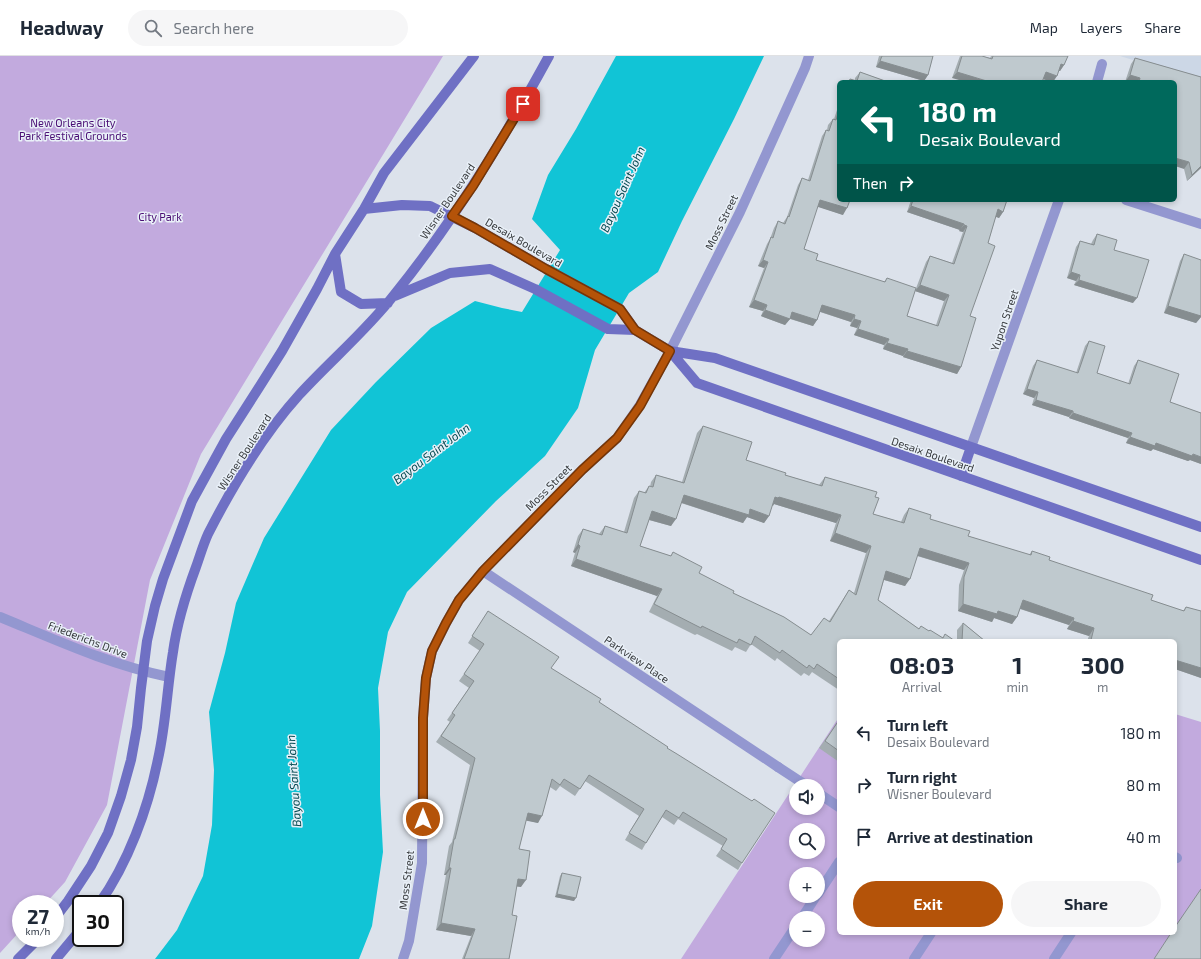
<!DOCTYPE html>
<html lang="en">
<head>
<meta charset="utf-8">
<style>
	body { margin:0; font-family:"Exo 2",sans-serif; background:#f6f6f7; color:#1f2937; height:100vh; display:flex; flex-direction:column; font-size:15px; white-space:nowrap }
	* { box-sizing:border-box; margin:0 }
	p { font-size:13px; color:#747a83 }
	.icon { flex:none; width:22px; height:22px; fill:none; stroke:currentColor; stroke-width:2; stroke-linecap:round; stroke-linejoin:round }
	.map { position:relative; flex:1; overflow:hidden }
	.panel { position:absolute; left:837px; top:583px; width:340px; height:296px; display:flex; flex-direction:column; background:#fff; border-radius:6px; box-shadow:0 2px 6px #0003 }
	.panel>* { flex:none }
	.banner { position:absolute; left:837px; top:24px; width:340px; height:122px; border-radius:6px; box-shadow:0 2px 6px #0003; background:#00695c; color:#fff; overflow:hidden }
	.fabs { position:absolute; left:789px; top:723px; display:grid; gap:8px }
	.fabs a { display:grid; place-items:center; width:36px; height:36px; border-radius:50%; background:#fff; box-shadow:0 2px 6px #0003; font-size:20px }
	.speed { position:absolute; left:12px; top:839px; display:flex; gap:8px; font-size:20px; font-weight:700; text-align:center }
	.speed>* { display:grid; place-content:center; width:52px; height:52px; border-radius:50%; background:#fff; box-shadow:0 2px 6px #0003; line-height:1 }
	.speed small { font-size:10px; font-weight:400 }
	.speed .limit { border:2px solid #111; border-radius:6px; background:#fff; color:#111 }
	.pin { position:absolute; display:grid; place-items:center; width:34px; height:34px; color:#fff; margin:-17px; border-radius:8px; box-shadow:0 2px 6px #0006 }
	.me { position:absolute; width:44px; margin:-22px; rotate:0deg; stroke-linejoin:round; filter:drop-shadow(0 0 3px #0008) }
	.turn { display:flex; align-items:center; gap:14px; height:84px; padding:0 16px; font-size:18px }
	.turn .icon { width:52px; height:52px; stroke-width:2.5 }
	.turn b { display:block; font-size:28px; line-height:34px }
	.then { display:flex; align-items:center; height:38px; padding:0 16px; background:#0003; gap:8px; font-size:15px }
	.eta { display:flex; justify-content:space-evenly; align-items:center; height:68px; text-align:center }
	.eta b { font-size:24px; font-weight:700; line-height:28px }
	.action { display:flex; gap:8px; margin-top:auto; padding:8px 16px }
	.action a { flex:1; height:46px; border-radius:24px; background:#b45309; color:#fff; font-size:16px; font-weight:700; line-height:46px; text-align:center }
	.action a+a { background:#f6f6f7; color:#1f2937 }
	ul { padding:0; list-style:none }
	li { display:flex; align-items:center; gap:12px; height:52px; padding:0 16px }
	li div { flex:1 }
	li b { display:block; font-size:15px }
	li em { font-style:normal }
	header { display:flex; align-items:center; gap:24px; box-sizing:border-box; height:56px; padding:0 20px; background:#fff; border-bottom:1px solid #e0e1e3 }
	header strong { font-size:19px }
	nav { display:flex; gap:22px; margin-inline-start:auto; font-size:14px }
	.search { width:280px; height:36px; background:#f6f6f7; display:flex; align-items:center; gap:10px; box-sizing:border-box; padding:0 14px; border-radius:22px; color:#747a83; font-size:15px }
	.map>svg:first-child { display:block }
	.built { fill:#ccd7e6 }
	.green { fill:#c2aade; fill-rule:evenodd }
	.water { fill:#11c4d6 }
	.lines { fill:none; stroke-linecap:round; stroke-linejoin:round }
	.lane { stroke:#9397d0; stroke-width:10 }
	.street { stroke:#9397d0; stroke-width:10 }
	.secondary { stroke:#6f70c4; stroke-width:10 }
	.wall { fill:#a4adb1; fill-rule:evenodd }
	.shaded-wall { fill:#868d90 }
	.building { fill:#bfc9ce; stroke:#868d90; fill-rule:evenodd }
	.route-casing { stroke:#753606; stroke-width:10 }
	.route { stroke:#b45309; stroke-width:7 }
	.labels { text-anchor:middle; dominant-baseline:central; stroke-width:3; stroke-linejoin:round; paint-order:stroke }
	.park-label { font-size:11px; fill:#4a0e74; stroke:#e9f0f8 }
	.street-label { font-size:11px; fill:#373a3d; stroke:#e9f0f8 }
	.water-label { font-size:12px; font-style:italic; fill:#054b52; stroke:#e9f0f8 }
</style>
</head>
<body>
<header>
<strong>Headway</strong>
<div class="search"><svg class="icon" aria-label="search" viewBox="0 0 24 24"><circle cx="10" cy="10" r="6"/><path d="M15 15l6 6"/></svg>Search here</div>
<nav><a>Map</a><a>Layers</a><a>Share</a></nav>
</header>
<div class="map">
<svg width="1201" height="903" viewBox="0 0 1201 903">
	<rect width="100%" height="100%" fill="#dce2eb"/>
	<path class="built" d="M1120,0H1201V25Z"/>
	<path class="green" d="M0,0H443L201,398L150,524L107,749L65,826L45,848H21V874L0,897Z
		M1175,658L1201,666V903H681L839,661V877H1175ZM796,730H818V752H796ZM796,774H818V796H796ZM796,818H818V840H796ZM796,862H818V884H796Z"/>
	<path class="water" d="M616,0H764L734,63L682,165L658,216L629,237L595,294L578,352L545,400L496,445L407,536L388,576L378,632L380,675V739L383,796L372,870L359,903H155L177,874L203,820L212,769L214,714L209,656L225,597L236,547L264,482L331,374L376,326L431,272L475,245L502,252L522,256L560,194L532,163L548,119L576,73Z"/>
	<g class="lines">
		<path class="lane" d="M778,711L807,730
			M818,737L839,751
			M1175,801L1177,802
			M818,838L839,806
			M802,862L816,840
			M774,903L796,870
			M914,903L931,877
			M1054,903L1071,877"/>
		<path class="street" d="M1097,26L1102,8
			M1126,144L1201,168
			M971,391L1059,144
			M483,515L778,711
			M0,561C56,584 110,609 169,621
			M403,903L409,885L422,807L423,662L426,622L432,595L446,567L459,544L483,515L582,414L617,382L640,349L670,295L740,156L805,12L809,0"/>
		<path class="secondary" d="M364,153L402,149L430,150L475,172L546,213L620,253L635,274L670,295L697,327L1201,504
			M335,198L341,236L361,248L388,247
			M395,240L450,217L490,213L535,233L608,273L635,274
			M670,295L715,302L1201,471
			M961,420L971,391
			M99,848C128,807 148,753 158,703C166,668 167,632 173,596C177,567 186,538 196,511C200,500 203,489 208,478C233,429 262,380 299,339C330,305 366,275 394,239C454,165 503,84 549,0
			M55,862L68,845L91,810L108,777L121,740L131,704L137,671L141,632L147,585L155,550L163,523L192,445L226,383L258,333L282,295L317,233L335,198L364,153L384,117L474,0
			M18,903L39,882
			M56,903L81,873"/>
	</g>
	<path class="wall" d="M879,0H933L928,19L924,25L876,11Z
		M960,0H982L990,2L991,0H1068L1064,9L1060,15H1059L1043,23L952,22Z
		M1135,2L1201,21V112L1187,125L1184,113L1175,26H1125L1131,8Z
		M860,16L888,26H848L850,23L855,25V22Z
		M839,48V144L843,159L817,150L804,193L816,204L884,226L887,222L907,260L936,269L944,245L915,235L926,206L930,200L952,207L963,176L959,175L960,174L907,156L911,144H1007L1003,156L999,162L996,160L988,187L970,260L961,311L957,318L903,301V300L883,293L884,289L854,279L857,272L850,270L851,266L820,256L817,264L813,270L790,263L785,269L761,260L763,255L749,251L764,212L758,210L767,188L770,183L774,172L778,165L783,167L787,161L798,129L802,122L808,124L822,80L826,74H827L828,69L833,63H834Z
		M1097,178L1114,194L1133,247L1074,229L1076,225L1067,222L1076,191L1080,185L1091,188L1093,184Z
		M1184,198L1201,261L1196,267L1164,257L1180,205Z
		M1089,285L1097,317L1128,328L1134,310L1138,304L1170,346L1201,357V408L1190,404L1188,405L1153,393L1151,395L1126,387L1128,382L1069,362V361L1032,349L1034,342L1023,338L1033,310L1037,304L1076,317L1085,290Z
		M703,370L746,404L785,419L819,429L825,421L875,441L873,458L901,466L904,459L909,452L930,463L968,480L1029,499L1032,495L1049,504L1151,544L1183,555L1186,551L1201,555V622L1175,613V585H1087L1089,580L1067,573L1069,569L1020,553L1017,561L1012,568L994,562L992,566L958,555L959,529L964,514L917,500L905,530L884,524L878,544L919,573L929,575L943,582L955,585H839V634L812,616L809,620L804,617L801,620L777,602L775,605L751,588L746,596L735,591L732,595L697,578L695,579L649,556L657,540L571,510L575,497L573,496L578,480L583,473L599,478L605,470L624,476L634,442L639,435L644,437L649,430L650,431L651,426L656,419L682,426L697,377ZM681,447L743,467L747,461L764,467L769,460L772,450L774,448L836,467L830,485L866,497L854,537L849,534L829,565L811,579L733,537L699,517L673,496L671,500L640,490L649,464L671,470Z
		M488,555L551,612L599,646L667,692L742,807L738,814L716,800L723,790L678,763L674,769L662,761L646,787L642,794L625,784L639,760L585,725L575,740L560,730L556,735L550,731L538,767L526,764L519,793L521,831L516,830L512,859L509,903H462L471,880L436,874L446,819H444L449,790L452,786L470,709L436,686L450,666L447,664L469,632L459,625L480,595L468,587Z
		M963,567L985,585H957V574Z
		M839,664V706L819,692Z
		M562,817L574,845L555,841L560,820Z"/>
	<path class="shaded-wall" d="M880,5L928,19L924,25L876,11Z
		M1061,8L1064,9L1060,15L1057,14Z
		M957,16L990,26H966L952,22Z
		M1046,16L1057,20L1053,26L1042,23Z
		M1130,19L1140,22L1137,26H1125Z
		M1175,102L1189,106L1184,113L1175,110Z
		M1201,110V112L1187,125L1192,119Z
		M820,144L847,152L843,159L815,150Z
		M911,150L964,168L960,174L907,156Z
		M998,153L1003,156L999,162L993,160Z
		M964,169L967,170L963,176L959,175Z
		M763,204L768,206L764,212L758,210Z
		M1071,216L1080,219L1076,225L1067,222Z
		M1079,224L1137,242L1133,247L1074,229Z
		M920,229L949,239L944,245L915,235Z
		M754,244L767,249L763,255L749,251Z
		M822,249L855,259L851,266L818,255Z
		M1168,250L1201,257V261L1196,267L1164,257Z
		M765,254L790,263L785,269L761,260Z
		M792,256L817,264L813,270L788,262Z
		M854,263L861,265L857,272L850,270Z
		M858,273L889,283L884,289L854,279Z
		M887,287L908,293L903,300L883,293Z
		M907,295L961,311L957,318L903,301Z
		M1027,333L1038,336L1034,342L1023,338Z
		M1036,344L1073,355L1069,361L1032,349Z
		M1073,357L1132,377L1128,382L1069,362Z
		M1130,381L1156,387L1201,401V408L1190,404L1188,405L1153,393L1151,395L1126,387Z
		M684,439L750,453L769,460L764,467L747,461L743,467L679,446Z
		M775,441H779L841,459L836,467L774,448L773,450L770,449Z
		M652,455L676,463L671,470L646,463Z
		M835,477L871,490L866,497L830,485Z
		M578,488L580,490L575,497L573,496Z
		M920,492L969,507L964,514L915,499Z
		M576,503L662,533L657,540L571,510Z
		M886,515L910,523L905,530L881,523Z
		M1023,544L1074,562L1069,569L1018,552Z
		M963,548L998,555L1017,561L1012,568L994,562L992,566L958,555Z
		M1073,565L1094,572L1089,580L1067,573Z
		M1175,604L1201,612V622L1175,613Z
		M528,757L542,760L538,767L523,764Z
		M449,812H451L446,819H444Z
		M518,823L526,824L521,831L513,830Z
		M557,838L576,842L574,845L555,841Z
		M441,867L475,873L471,880L436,874Z"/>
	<path class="building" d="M882,0H933L928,19L880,5Z
		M962,0H982L992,3L993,0H1068L1064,9L1061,8L1057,20L1046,16L1042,26H990L957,16Z
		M1135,2L1201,21V110L1192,119L1189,106L1175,102V26H1139L1140,22L1130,19Z
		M860,16L888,26H849L850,23L857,25Z
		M839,54V144H850L847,152L820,144L804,193L818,198L816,204L885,226L887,222L916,232L907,260L938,270L949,239L920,229L930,200L954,208L967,170L964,169V168L911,150L913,144H1007L1003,156L998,153L988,187L995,190L970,260L976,262L961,311L907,295L908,293L887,287L889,283L858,273L861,265L854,263L855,259L822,249L817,264L792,256L790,263L765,254L767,249L754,244L768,206L763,204L771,181L773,182L778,165L785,168L788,160L789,161L802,122L810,125L826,74L829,75L833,63L836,64Z
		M1097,178L1117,184L1114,194L1149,204L1137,242L1079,224L1080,219L1071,216L1080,185L1094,189Z
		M1184,198L1201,204V260L1168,250Z
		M1089,285L1105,290L1097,317L1130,328L1138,304L1179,318L1170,346L1201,357V401L1193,398L1192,400L1156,387L1155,390L1130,381L1132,377L1073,357V355L1036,344L1038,336L1027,333L1037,304L1078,317Z
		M703,370L752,386L746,404L786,417L785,419L822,430L825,421L877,436L875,441L879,442L873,458L904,467L909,452L931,459L930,463L970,475L968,480L1031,499L1032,495L1050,501L1049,504L1153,539L1151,544L1184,555L1186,551L1201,555V612L1175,604V585H1094L1091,584L1094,572L1073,565L1074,562L1023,544L1017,561L998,555L997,558L963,548L964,521L969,507L920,492L910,523L886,515L878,544L919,573L921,570L929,575L930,574L943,582L945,578L955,585H839V623L817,608L814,613L809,609L807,612L782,594L780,597L755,580L751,589L739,583L737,587L702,570L701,572L654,548L662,533L576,503L580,490L578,488L583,473L602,479L605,470L627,477L639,435L646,437L649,430L653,431L656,419L684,427ZM684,439L749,459L750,453L769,460L775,441L778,442L779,441L841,459L835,477L871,490L856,539L849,534L830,566L824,562L811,579L784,561L733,537L734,535L699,517L702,511L673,496L671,500L640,490L652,455L676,463Z
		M488,555L559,601L551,612L601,643L599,646L668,691L667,692L677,698L752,745L754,743L775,757L742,807L721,793L727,783L683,756L679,762L666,754L646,787L629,777L644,753L589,719L580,733L564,723L560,729L552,723L542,760L528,757L519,793L530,795L526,824L518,823L512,859L517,860L509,903H464L475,873L441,867L451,812H449L454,783H455L475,702L441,680L455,659L452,657L474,625L464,618L484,588L472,580Z
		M963,567L985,585H962Z
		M839,664V695L825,685Z
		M562,817L581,821L576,842L557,838Z
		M1201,833V903H1154L1171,877H1175V871Z"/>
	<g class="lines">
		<g class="route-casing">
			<path id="route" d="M423,763V662L426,622L432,595L446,567L459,544L483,515L582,414L617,382L640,350L670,295L635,274L620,253L546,213L475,172L452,160L473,130L523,48"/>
		</g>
		<use href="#route" class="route"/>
	</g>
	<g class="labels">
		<g class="park-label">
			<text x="73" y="66">New Orleans City<tspan x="73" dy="13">Park Festival Grounds</tspan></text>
			<text x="160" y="160">City Park</text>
		</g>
		<g class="street-label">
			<text transform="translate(447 145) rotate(-56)">Wisner Boulevard</text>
			<text transform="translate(721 166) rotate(-64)">Moss Street</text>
			<text transform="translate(524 186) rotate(30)">Desaix Boulevard</text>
			<text transform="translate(1004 264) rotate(-71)">Yupon Street</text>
			<text transform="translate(244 396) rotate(-57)">Wisner Boulevard</text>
			<text transform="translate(933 398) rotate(19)">Desaix Boulevard</text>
			<text transform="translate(548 431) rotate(-45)">Moss Street</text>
			<text transform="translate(88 583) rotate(21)">Friederichs Drive</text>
			<text transform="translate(637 603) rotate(34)">Parkview Place</text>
			<text transform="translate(406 824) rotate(-83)">Moss Street</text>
		</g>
		<g class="water-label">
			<text transform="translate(622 133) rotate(-66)">Bayou Saint John</text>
			<text transform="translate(431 397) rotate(-37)">Bayou Saint John</text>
			<text transform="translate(293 725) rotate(-94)">Bayou Saint John</text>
		</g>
	</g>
</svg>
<div class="fabs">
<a><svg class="icon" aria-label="sound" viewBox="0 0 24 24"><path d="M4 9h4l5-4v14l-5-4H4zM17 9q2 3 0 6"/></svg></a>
<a><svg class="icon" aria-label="search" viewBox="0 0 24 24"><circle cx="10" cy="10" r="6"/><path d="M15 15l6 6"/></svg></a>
<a>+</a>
<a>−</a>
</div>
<div class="speed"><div>27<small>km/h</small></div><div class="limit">30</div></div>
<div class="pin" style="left:523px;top:48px;background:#d93025"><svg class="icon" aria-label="arrive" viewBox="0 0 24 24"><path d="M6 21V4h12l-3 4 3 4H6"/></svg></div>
<svg class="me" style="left:423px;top:763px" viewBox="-20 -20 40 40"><circle r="17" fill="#b45309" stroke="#fff" stroke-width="3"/><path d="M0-11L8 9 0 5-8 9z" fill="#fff"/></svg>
<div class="banner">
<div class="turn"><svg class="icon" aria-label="left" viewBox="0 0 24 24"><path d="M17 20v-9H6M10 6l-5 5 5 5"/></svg><div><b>180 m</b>Desaix Boulevard</div></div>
<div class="then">Then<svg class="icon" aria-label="right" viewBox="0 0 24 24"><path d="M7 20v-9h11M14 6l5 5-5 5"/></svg></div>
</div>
<section class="panel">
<div class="eta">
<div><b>08:03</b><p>Arrival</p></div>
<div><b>1</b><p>min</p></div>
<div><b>300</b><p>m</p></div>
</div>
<ul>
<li><svg class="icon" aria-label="left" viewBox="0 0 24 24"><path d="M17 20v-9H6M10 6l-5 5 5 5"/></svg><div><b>Turn left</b><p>Desaix Boulevard</p></div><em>180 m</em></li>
<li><svg class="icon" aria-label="right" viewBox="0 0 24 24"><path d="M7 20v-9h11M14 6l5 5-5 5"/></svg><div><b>Turn right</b><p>Wisner Boulevard</p></div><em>80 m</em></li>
<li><svg class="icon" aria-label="arrive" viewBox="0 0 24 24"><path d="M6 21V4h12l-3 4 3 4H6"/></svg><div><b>Arrive at destination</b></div><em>40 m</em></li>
</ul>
<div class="action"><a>Exit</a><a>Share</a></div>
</section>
</div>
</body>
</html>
